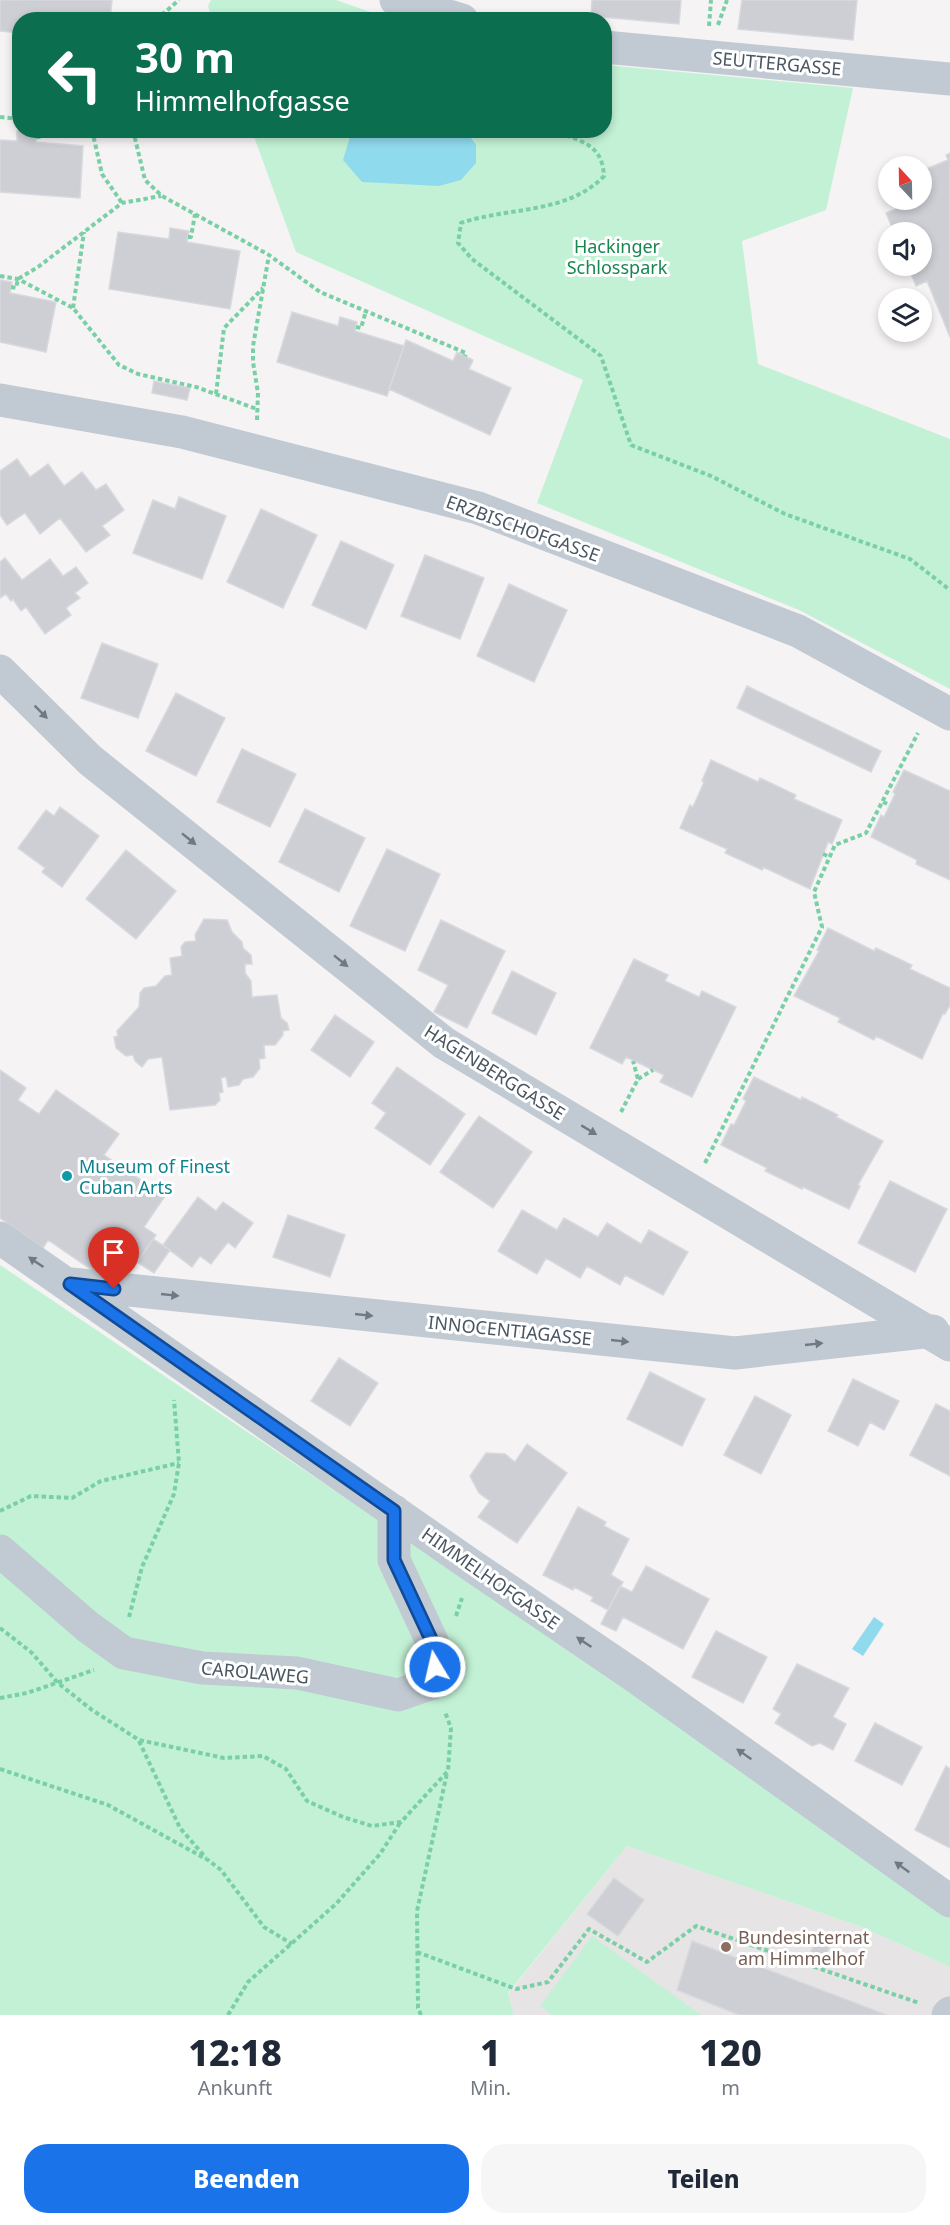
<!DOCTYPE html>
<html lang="de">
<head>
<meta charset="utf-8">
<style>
	body { margin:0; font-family:"Noto Sans",sans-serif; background:#f6f6f7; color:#1f2937; height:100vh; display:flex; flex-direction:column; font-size:22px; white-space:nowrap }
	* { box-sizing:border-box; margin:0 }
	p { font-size:20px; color:#747a83 }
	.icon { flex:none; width:33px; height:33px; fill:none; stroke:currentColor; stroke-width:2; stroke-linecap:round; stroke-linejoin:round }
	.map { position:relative; height:2015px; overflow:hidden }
	.sheet { display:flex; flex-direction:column; background:#fff; flex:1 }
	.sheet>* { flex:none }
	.top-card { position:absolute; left:12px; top:12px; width:600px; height:126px; border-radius:24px; box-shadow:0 3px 9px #0003; background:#0b6e4f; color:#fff; overflow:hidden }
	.needle { width:39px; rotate:338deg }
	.tools { position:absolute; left:878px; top:156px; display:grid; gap:12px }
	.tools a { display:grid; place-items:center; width:54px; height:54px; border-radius:50%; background:#fff; box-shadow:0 3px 9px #0003; font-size:30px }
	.pin { position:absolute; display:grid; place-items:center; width:51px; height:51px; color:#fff; margin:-62px -26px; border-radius:50% 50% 50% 0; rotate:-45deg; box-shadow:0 0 6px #0007 }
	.pin .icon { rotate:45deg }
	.me { position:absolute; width:66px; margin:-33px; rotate:351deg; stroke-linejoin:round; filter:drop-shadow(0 0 4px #0008) }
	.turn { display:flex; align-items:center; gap:21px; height:126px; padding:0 24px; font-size:27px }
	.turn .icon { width:78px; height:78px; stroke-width:2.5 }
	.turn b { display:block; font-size:42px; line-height:51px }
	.eta { display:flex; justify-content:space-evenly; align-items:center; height:102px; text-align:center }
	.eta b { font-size:36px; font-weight:800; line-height:42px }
	.action { display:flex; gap:12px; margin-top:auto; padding:12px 24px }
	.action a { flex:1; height:69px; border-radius:24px; background:#1a73e8; color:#fff; font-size:24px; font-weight:800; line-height:69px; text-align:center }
	.action a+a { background:#f6f6f7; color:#1f2937 }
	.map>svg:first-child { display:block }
	.education { fill:#e6e4e5 }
	.green { fill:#c3f1d5 }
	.water { fill:#90daee }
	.building { fill:#cdcfd5; stroke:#d7d9de; stroke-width:1.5 }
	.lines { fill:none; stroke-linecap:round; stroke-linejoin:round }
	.path { stroke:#7ad0a6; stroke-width:4; stroke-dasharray:4.5 3; stroke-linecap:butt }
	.minor { stroke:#c1cad2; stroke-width:33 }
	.oneway { fill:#6e7983 }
	.route-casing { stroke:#114b97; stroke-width:15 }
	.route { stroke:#1a73e8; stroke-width:10 }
	.culture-dot { fill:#0f9aa8; stroke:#fff; stroke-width:2 }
	.education-dot { fill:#8d6e63; stroke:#fff; stroke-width:2 }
	.labels { text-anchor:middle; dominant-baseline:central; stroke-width:6; stroke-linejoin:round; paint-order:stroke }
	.street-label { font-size:18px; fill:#4a5661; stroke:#fff }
	.park-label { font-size:18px; fill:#17864f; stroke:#fff }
	.culture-label { font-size:18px; fill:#0d838f; stroke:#fff; text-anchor:start }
	.education-label { font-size:18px; fill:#785e54; stroke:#fff; text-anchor:start }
</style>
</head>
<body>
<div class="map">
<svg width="950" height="2015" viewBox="0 0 950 2015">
	<rect width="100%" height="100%" fill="#f5f3f3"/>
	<path class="education" d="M627,1846L862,1927L950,1967V2015H514L508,1994Z"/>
	<path class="green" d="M211,0H336L390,19H212L208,6Z
		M605,65L853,88L826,210L742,241L758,364L950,439V689L799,610L537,503L583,380L296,252L252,131L604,130Z
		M0,1265L599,1669L950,1914V1967L862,1927L627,1846L508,1993L514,2015H0Z
		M592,1936L701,2015H552L540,2006Z"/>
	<path class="water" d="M352,130L466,131L476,145V163L461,180L439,186L362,182L343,160Z
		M874,1617L884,1624L863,1656L852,1649Z"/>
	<path class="building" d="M0,0H112L110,20H20V33L0,31Z
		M592,0H681L679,24L591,16Z
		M742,0H857L853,40L738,29Z
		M17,131L37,132L36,142L83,146L80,198L0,192V140L17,141Z
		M950,153V337L927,281L916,286L908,266H921V232H894L886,213L904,206L902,200H921V171L948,160L946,155Z
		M170,228L189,231L187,242L240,251L230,309L109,289L118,232L169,239Z
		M0,280L12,282L10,293L56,302L46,352L0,342Z
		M292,312L338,326L340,317L357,322L355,331L404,346L387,396L277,362Z
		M406,340L453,361L457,352L473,360L469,369L511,388L490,435L389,389Z
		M154,381L190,388L187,400L152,393Z
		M17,459L30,477L48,464L64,486L82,472L96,490L106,484L124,510L102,526L110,535L86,552L60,518L40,534L25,513L7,525L0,515V471Z
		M179,497L226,516L202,579L133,553L153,500L175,509Z
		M261,509L317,535L283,608L227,582Z
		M341,541L394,565L366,629L312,605Z
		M425,555L484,578L460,639L401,616Z
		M5,558L22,580L50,559L63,576L76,567L88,583L75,593L80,598L66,608L71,615L45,634L26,607L21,611L13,599L11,601L6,594L0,598V562Z
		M509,584L567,610L534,682L477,656Z
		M102,643L158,664L138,718L81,698Z
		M747,686L881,751L871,772L737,708Z
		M176,693L225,718L196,776L146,751Z
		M242,749L296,774L270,827L217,802Z
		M711,760L758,782L760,778L796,795L794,799L842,820L832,844L828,842L810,889L763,867L762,870L725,853L727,849L680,828L690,805L693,807L704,782L702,781Z
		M904,770L950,791V880L916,864L917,860L871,837L881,815L884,817L895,794L893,792Z
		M60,807L99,836L62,887L42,872L45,868L18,848L46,810L54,816Z
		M305,809L365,838L339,892L279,862Z
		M387,849L440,874L405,951L350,926Z
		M126,850L176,891L136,939L86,899Z
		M204,919L227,920L232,932L242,942L243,948L251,955L252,964H245V973L251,981L252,997L277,995L281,1018L287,1023L289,1030L283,1031V1035L275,1045H264L265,1058L259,1059L260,1068L253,1077L243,1079L239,1085L228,1087L226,1077L221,1078L223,1092L219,1093L220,1100L215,1105L170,1110L162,1057L148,1059L142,1067L135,1061L133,1055L126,1056L116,1048L114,1037L118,1036L117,1031L139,1007L140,993L144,988L156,986L165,976L172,975L170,958L182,956L181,947L185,942L196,941L195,935Z
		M441,920L505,951L467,1028L434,1012L448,985L418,970Z
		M828,928L874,951L876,948L912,965L910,969L950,988V1005L945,1014L943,1013L922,1059L876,1036L874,1040L838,1022L840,1018L794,996L819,951L817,950Z
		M634,959L668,975L665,981L699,997L702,991L736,1007L692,1097L660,1082L664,1075L626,1057L622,1064L590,1048Z
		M512,971L556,993L536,1035L492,1013Z
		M335,1015L374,1042L350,1077L311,1050Z
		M397,1067L465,1114L430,1165L375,1128L386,1113L372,1103Z
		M0,1070L26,1088L18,1100L39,1114L56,1090L119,1134L104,1155L165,1196L144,1227L156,1235L127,1277L92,1270L48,1240L43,1248L0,1218Z
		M754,1077L801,1100L802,1097L838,1115L836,1117L883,1141L858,1185L860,1186L849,1209L803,1187L802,1189L765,1171L767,1168L721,1145L731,1124L734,1125L746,1101L743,1099Z
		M479,1116L532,1152L493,1208L440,1172Z
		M890,1181L947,1209L915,1272L858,1243Z
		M198,1197L216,1211L223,1202L253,1223L235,1248L228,1242L211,1264L200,1256L192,1267L163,1245Z
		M522,1210L557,1230L564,1218L598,1237L607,1223L641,1244L649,1230L688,1252L663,1295L625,1275L620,1285L587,1266L580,1278L546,1258L537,1274L498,1251Z
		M288,1215L345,1235L330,1277L273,1257Z
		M153,1239L170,1250L154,1273L137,1262Z
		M339,1358L378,1383L350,1426L311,1401Z
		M650,1372L705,1399L682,1446L627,1419Z
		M853,1379L899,1401L884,1430L870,1422L858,1446L828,1431Z
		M755,1396L791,1415L761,1474L724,1455Z
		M936,1404L950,1411V1476L910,1455Z
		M527,1444L567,1473L517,1543L478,1517L490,1501L479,1493L470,1476L486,1453L505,1454L515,1462Z
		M578,1507L606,1522L604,1526L629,1539L611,1575L623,1582L608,1610L591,1601L593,1597L574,1587L573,1590L543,1575Z
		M646,1566L709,1599L683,1649L623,1617L616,1631L601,1624L620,1586L632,1592Z
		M716,1631L767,1657L743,1703L692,1677Z
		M797,1664L849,1688L833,1717L846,1724L833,1750L820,1743L812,1746L775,1723L781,1714L773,1709Z
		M875,1723L922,1747L902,1785L855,1761Z
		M946,1766L950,1769V1848L915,1830Z
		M614,1878L644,1900L618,1936L587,1914Z
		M820,1931L834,1937L822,1964L808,1958Z
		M692,1941L887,2015H739L677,1990Z"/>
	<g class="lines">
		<path class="path" d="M156,20L179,0
			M718,25L727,0
			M709,26L711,0
			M0,117L20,119
			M92,130L102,174L122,203
			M133,130L145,180L162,196L269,255L320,292L466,353L465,356
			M552,130C580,142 602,142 604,176C568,214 508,207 461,223L458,243L472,259L601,356L631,445L711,476L785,514L910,559L950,590
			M36,137H42V130
			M188,237H191L195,214
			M0,276L18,279L73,308L119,365L138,374L196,387L257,409
			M11,287L16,288L18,279L38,267L122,203L161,196
			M73,308L84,232
			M356,327L361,328L366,311
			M216,394L224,328L263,288
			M257,420L258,393L253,362V346L269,255
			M883,802L890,805
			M823,854L830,857
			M638,1079L653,1070
			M621,1112L638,1079L633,1061
			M705,1163L822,927L814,892L835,845L866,833L918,733
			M0,1511L31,1496L72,1498L101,1481L179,1463
			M456,1616L462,1598
			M129,1617L142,1567L174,1494L179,1463L174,1400
			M0,1628L31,1652L58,1683L92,1710L139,1740L224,1758L263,1756L286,1769L307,1801L343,1817L372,1826L401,1822L448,1771L451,1728L445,1712
			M0,1698L27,1693L94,1670
			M139,1741L180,1828L206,1858
			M0,1769L108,1805L208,1860L221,1870L264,1927L292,1944
			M417,1952L516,1989L548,1982L589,1929L647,1962L696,1926L919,2003
			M228,2015L248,1982L336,1904L380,1854L400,1823
			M421,2015L418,2008L417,1911L447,1773"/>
		<path class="minor" d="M396,0L462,20
			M604,47L950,79
			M0,400L182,432L478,508L798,631L950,714
			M0,671L90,760L444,1043L950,1345
			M0,1238L468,1563L636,1677L950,1901
			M71,1284L735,1353L933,1331
			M0,1551L88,1627L124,1653L202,1668L297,1673L398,1695L433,1683L436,1650L394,1560V1511
			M948,2015L950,2013"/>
	</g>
	<defs><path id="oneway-solid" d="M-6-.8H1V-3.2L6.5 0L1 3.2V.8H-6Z" transform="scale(1.5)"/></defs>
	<g class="oneway">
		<use href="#oneway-solid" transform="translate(41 712) rotate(45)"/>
		<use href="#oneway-solid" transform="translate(189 839) rotate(39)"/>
		<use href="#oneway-solid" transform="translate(341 961) rotate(39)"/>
		<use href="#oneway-solid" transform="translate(589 1130) rotate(31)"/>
		<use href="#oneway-solid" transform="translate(36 1262) rotate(-146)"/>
		<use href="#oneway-solid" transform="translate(170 1295) rotate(6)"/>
		<use href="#oneway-solid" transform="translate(364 1315) rotate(6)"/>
		<use href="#oneway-solid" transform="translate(620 1341) rotate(6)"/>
		<use href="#oneway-solid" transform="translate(814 1344) rotate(-6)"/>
		<use href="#oneway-solid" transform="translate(584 1642) rotate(-146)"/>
		<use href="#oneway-solid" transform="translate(744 1754) rotate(-145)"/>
		<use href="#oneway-solid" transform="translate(902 1867) rotate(-144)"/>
	</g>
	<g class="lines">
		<g class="route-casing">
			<path id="route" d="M114,1289L70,1284L394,1511V1560L436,1650L435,1667"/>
		</g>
		<use href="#route" class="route"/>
	</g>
	<circle class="culture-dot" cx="67" cy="1176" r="6"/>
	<circle class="education-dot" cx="726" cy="1947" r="6"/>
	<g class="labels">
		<g class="street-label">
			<text transform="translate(777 63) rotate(5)">SEUTTERGASSE</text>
			<text transform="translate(523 528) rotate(20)">ERZBISCHOFGASSE</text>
			<text transform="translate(495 1072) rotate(32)">HAGENBERGGASSE</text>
			<text transform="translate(510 1330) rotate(6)">INNOCENTIAGASSE</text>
			<text transform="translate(491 1578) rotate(35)">HIMMELHOFGASSE</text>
			<text transform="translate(255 1672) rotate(5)">CAROLAWEG</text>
		</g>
		<g class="park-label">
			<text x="617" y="246">Hackinger<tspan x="617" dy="21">Schlosspark</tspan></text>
		</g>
		<g class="culture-label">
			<text x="79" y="1166">Museum of Finest<tspan x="79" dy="21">Cuban Arts</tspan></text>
		</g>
		<g class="education-label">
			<text x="738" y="1937">Bundesinternat<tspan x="738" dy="21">am Himmelhof</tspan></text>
		</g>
	</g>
</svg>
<div class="tools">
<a><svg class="needle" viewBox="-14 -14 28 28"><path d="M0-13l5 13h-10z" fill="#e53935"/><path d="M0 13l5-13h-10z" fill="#747a83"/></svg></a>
<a><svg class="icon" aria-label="sound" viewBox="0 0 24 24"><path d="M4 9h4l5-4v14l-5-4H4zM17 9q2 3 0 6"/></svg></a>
<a><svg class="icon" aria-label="layers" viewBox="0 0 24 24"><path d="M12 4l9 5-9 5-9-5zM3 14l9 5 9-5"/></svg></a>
</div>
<div class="pin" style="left:114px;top:1289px;background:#d93025"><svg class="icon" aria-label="arrive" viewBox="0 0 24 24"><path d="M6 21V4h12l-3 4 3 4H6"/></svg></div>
<svg class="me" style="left:435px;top:1667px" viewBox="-20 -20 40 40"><circle r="17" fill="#1a73e8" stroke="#fff" stroke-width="3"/><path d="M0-11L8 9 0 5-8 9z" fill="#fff"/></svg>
<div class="top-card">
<div class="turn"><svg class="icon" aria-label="left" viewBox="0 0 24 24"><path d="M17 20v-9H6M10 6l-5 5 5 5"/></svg><div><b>30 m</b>Himmelhofgasse</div></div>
</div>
</div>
<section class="sheet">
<div class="eta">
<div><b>12:18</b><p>Ankunft</p></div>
<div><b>1</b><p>Min.</p></div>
<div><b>120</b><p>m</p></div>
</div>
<div class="action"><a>Beenden</a><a>Teilen</a></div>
</section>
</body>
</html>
